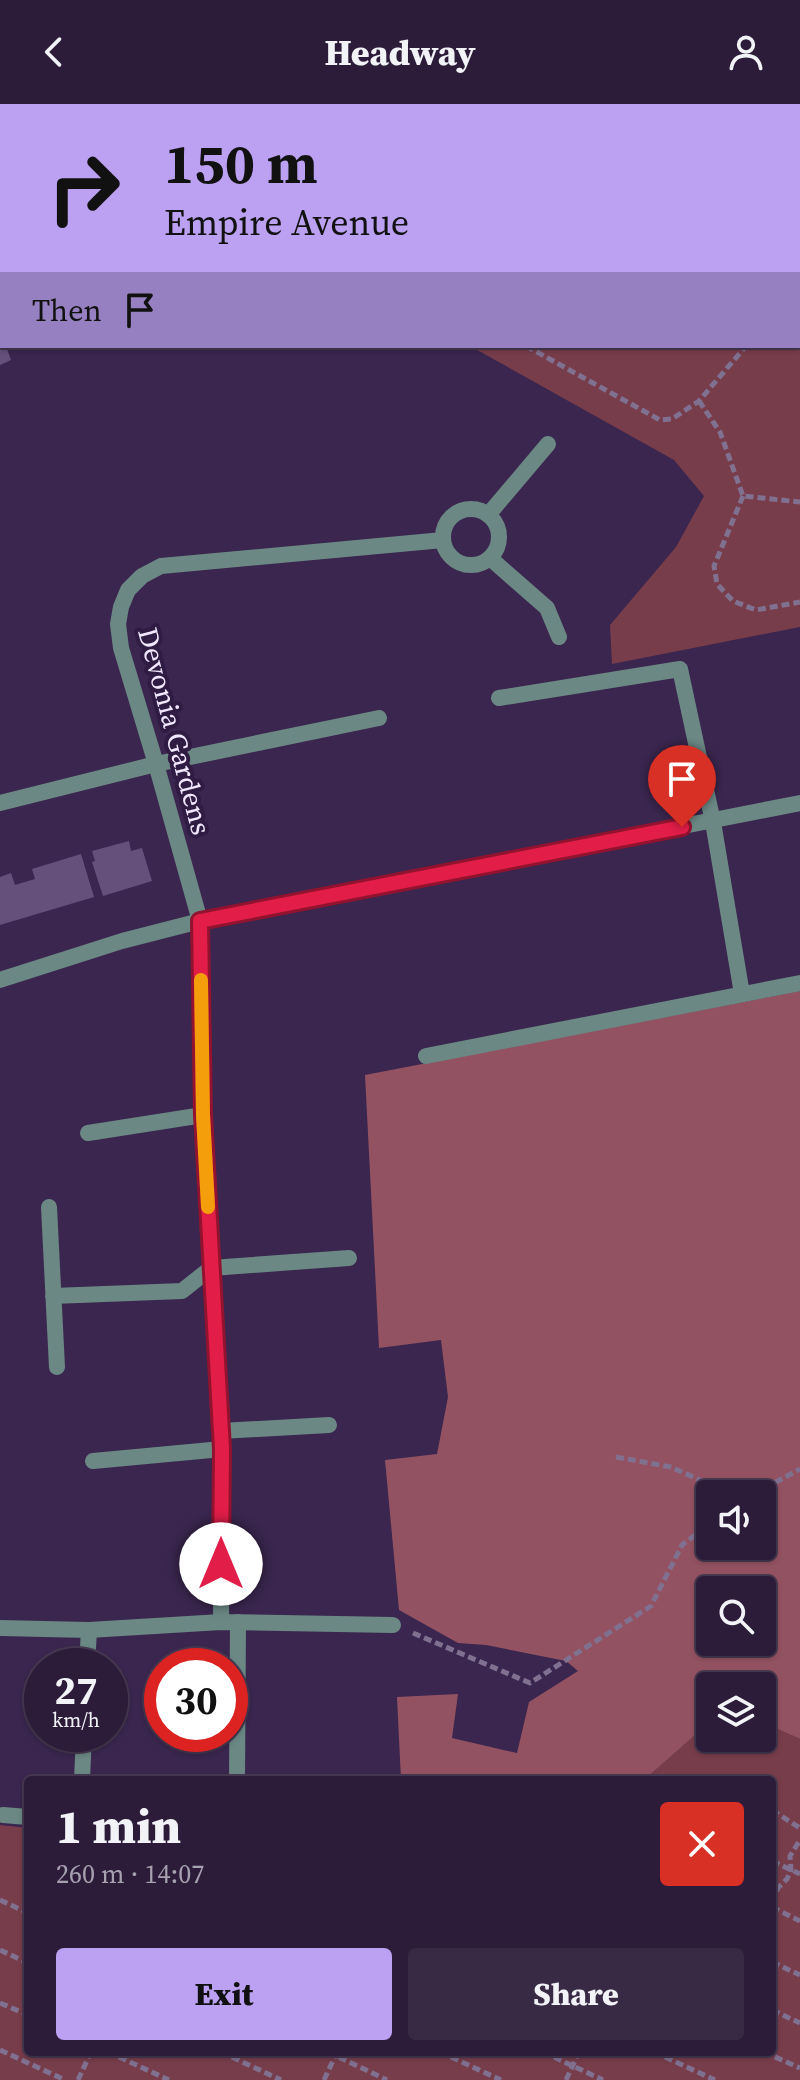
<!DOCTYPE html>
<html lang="en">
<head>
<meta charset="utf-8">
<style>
	body { margin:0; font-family:"Source Serif 4",serif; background:#382945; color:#f1f3f6; height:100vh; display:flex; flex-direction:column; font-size:30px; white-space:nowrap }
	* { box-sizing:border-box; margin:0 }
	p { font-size:26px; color:#a6a1af }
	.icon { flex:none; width:44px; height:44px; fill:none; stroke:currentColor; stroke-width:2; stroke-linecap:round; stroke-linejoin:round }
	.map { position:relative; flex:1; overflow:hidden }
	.side { position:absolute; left:24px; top:1672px; width:752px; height:280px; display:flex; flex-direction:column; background:#2c1c3a; border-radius:8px; box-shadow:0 2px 6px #0004,0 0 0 2px #483a54 }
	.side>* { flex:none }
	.top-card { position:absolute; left:0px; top:0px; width:800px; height:244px; box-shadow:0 2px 6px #0004,0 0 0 2px #483a54; background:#bca0f2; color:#111; overflow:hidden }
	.tools { position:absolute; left:696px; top:1376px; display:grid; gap:16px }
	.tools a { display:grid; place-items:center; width:80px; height:80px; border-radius:8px; background:#2c1c3a; box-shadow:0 2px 6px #0004,0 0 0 2px #483a54; font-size:40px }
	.speed { position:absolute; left:24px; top:1544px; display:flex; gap:16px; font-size:40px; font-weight:700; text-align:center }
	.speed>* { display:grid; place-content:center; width:104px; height:104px; border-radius:50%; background:#2c1c3a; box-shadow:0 2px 6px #0004,0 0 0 2px #483a54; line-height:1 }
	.speed small { font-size:20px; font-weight:400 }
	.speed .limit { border:12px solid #d22; background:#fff; color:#111 }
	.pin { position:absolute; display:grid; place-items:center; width:68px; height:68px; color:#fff; margin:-82px -34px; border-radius:50% 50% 50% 0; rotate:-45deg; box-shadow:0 0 8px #0007 }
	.pin .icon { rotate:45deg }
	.me { position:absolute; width:88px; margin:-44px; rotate:0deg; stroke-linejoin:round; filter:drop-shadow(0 0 6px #0008) }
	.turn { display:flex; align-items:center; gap:28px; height:168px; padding:0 32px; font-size:36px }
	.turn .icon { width:104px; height:104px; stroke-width:2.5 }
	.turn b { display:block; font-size:56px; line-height:68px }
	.then { display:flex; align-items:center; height:76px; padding:0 32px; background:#0003; gap:16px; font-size:30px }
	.round { display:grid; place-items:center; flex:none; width:84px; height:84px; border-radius:8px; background:#382945 }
	.head { display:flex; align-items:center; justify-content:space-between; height:136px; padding:0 32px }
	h1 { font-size:48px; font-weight:800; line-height:60px }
	.button { display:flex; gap:16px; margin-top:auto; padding:16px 32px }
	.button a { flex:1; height:92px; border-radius:8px; background:#bca0f2; color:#111; font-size:32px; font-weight:800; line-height:92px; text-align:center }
	.button a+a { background:#382945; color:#f1f3f6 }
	header { display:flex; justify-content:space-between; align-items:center; height:104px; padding:0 32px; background:#2c1c3a; font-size:36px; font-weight:800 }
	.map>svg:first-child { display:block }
	.green { fill:#783d4b }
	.forest { fill:#935261; fill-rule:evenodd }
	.building { fill:#65507c }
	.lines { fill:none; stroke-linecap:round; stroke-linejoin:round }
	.path { stroke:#807191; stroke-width:5; stroke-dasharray:8 4; stroke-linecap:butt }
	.service { stroke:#6b8884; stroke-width:16 }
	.minor { stroke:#6b8884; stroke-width:16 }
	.route-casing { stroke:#92132f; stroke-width:20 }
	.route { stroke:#e11d48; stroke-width:14 }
	.slow { stroke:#f59e0b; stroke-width:14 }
	.labels { text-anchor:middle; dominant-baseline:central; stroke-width:8; stroke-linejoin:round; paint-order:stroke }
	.street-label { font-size:28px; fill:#f1e8fd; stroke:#301c43 }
</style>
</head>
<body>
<header><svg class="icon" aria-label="back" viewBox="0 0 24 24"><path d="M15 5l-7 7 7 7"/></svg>Headway<svg class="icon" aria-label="person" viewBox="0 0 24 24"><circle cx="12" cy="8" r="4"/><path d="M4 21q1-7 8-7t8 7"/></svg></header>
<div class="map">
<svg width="800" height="1976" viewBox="0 0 800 1976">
	<rect width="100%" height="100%" fill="#3a264e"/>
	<path class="green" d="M372,0H800V523L612,560L610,521L676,443L704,392L674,356L470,242H798V2H370Z
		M710,1618V1634H762V1618L800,1635V1976H0V1721L28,1724V1948H772V1676H644Z"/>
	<path class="forest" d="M800,887V1635L762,1618V1582H710V1618L644,1676H401L397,1593L458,1590L452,1634L517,1649L529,1598L578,1567L566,1557L486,1541L458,1539L399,1506L385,1356L437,1350L448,1293L441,1236L379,1244L365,971ZM710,1390H762V1442H710ZM710,1486H762V1538H710Z"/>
	<path class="building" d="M0,242H6L11,256L0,261Z
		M129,737L131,747L142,744L152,777L103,792L92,758L95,757L92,747Z
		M81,750L94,793L0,821V773L11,769L15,781L35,775L32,765Z"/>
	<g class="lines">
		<path class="path" d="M415,2L417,0
			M798,172L800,169
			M526,242L660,316L672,315L699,297L746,242
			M699,297L720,328L743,392L800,398
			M743,392L714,462L717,480L733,497L756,506L800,498
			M616,1353L671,1363L731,1390
			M754,1390L800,1365
			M413,1529L530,1579L651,1502L682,1441L710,1420
			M772,1706L800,1724
			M772,1757L800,1770
			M0,1796L28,1809
			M772,1798L778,1784L787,1775L791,1766L790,1752L800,1736
			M772,1803L800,1817
			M0,1846L28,1859
			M772,1858L800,1871
			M0,1899L28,1911
			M772,1906L800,1919
			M0,1946L65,1976
			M108,1948L169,1976
			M221,1948L281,1976
			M328,1948L387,1976
			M440,1948L501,1976
			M543,1948L603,1976
			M654,1948L715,1976
			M764,1948L800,1964
			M78,1976L91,1948
			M324,1976L337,1948
			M566,1976L579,1948"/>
		<path class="service" d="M170,0L172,2
			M488,411L548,340
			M490,454L547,504L559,533
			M499,594L680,565L713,718L742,890
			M0,699L156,660L379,614
			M426,952L800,879
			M88,1029L203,1011
			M49,1103L57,1263
			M53,1192L182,1187L211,1164L349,1154
			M221,1327L329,1321
			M93,1357L222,1345
			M87,1562L89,1526
			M82,1676L84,1630
			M237,1676L238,1518
			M3,1711L28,1713"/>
		<path class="minor" d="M23,0L25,2
			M73,2L75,0
			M0,81L2,79
			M443 433a28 28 0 1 1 56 0a28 28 0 1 1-56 0Z
			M0,876L122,837L200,817L800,699
			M221,1518L222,1345L203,1011L200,817L156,660L121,544L118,520L121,503L128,486L142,472L161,462L443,436
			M0,1524L89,1526L221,1518L393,1521"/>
	</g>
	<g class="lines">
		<g class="route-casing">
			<path id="route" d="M221,1460L222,1345L203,1011L200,817L682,723"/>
		</g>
		<use href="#route" class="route"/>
		<path class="slow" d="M201,876L203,1011L208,1103"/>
	</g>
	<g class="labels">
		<g class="street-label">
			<text transform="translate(175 627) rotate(75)">Devonia Gardens</text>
		</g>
	</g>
</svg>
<div class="tools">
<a><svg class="icon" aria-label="sound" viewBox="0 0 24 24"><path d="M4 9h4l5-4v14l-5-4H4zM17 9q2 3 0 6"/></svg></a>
<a><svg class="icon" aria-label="search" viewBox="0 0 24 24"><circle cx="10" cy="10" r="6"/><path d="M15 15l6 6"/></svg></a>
<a><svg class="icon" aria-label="layers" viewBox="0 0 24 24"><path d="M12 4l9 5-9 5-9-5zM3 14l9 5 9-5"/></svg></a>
</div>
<div class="speed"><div>27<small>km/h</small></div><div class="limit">30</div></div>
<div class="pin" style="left:682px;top:723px;background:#d93025"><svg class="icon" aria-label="arrive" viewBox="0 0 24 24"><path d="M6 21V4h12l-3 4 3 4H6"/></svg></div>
<svg class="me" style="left:221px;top:1460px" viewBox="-20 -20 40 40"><circle r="19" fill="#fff"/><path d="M0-13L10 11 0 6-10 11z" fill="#e11d48"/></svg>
<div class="top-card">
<div class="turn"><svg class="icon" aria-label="right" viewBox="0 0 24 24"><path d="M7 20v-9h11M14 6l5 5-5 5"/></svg><div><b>150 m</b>Empire Avenue</div></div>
<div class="then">Then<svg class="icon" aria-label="arrive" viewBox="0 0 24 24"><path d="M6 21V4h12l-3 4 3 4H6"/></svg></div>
</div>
<section class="side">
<div class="head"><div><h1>1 min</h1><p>260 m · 14:07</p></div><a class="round" style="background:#d93025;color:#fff"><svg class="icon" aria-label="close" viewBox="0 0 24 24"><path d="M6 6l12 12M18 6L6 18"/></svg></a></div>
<div class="button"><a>Exit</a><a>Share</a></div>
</section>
</div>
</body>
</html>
